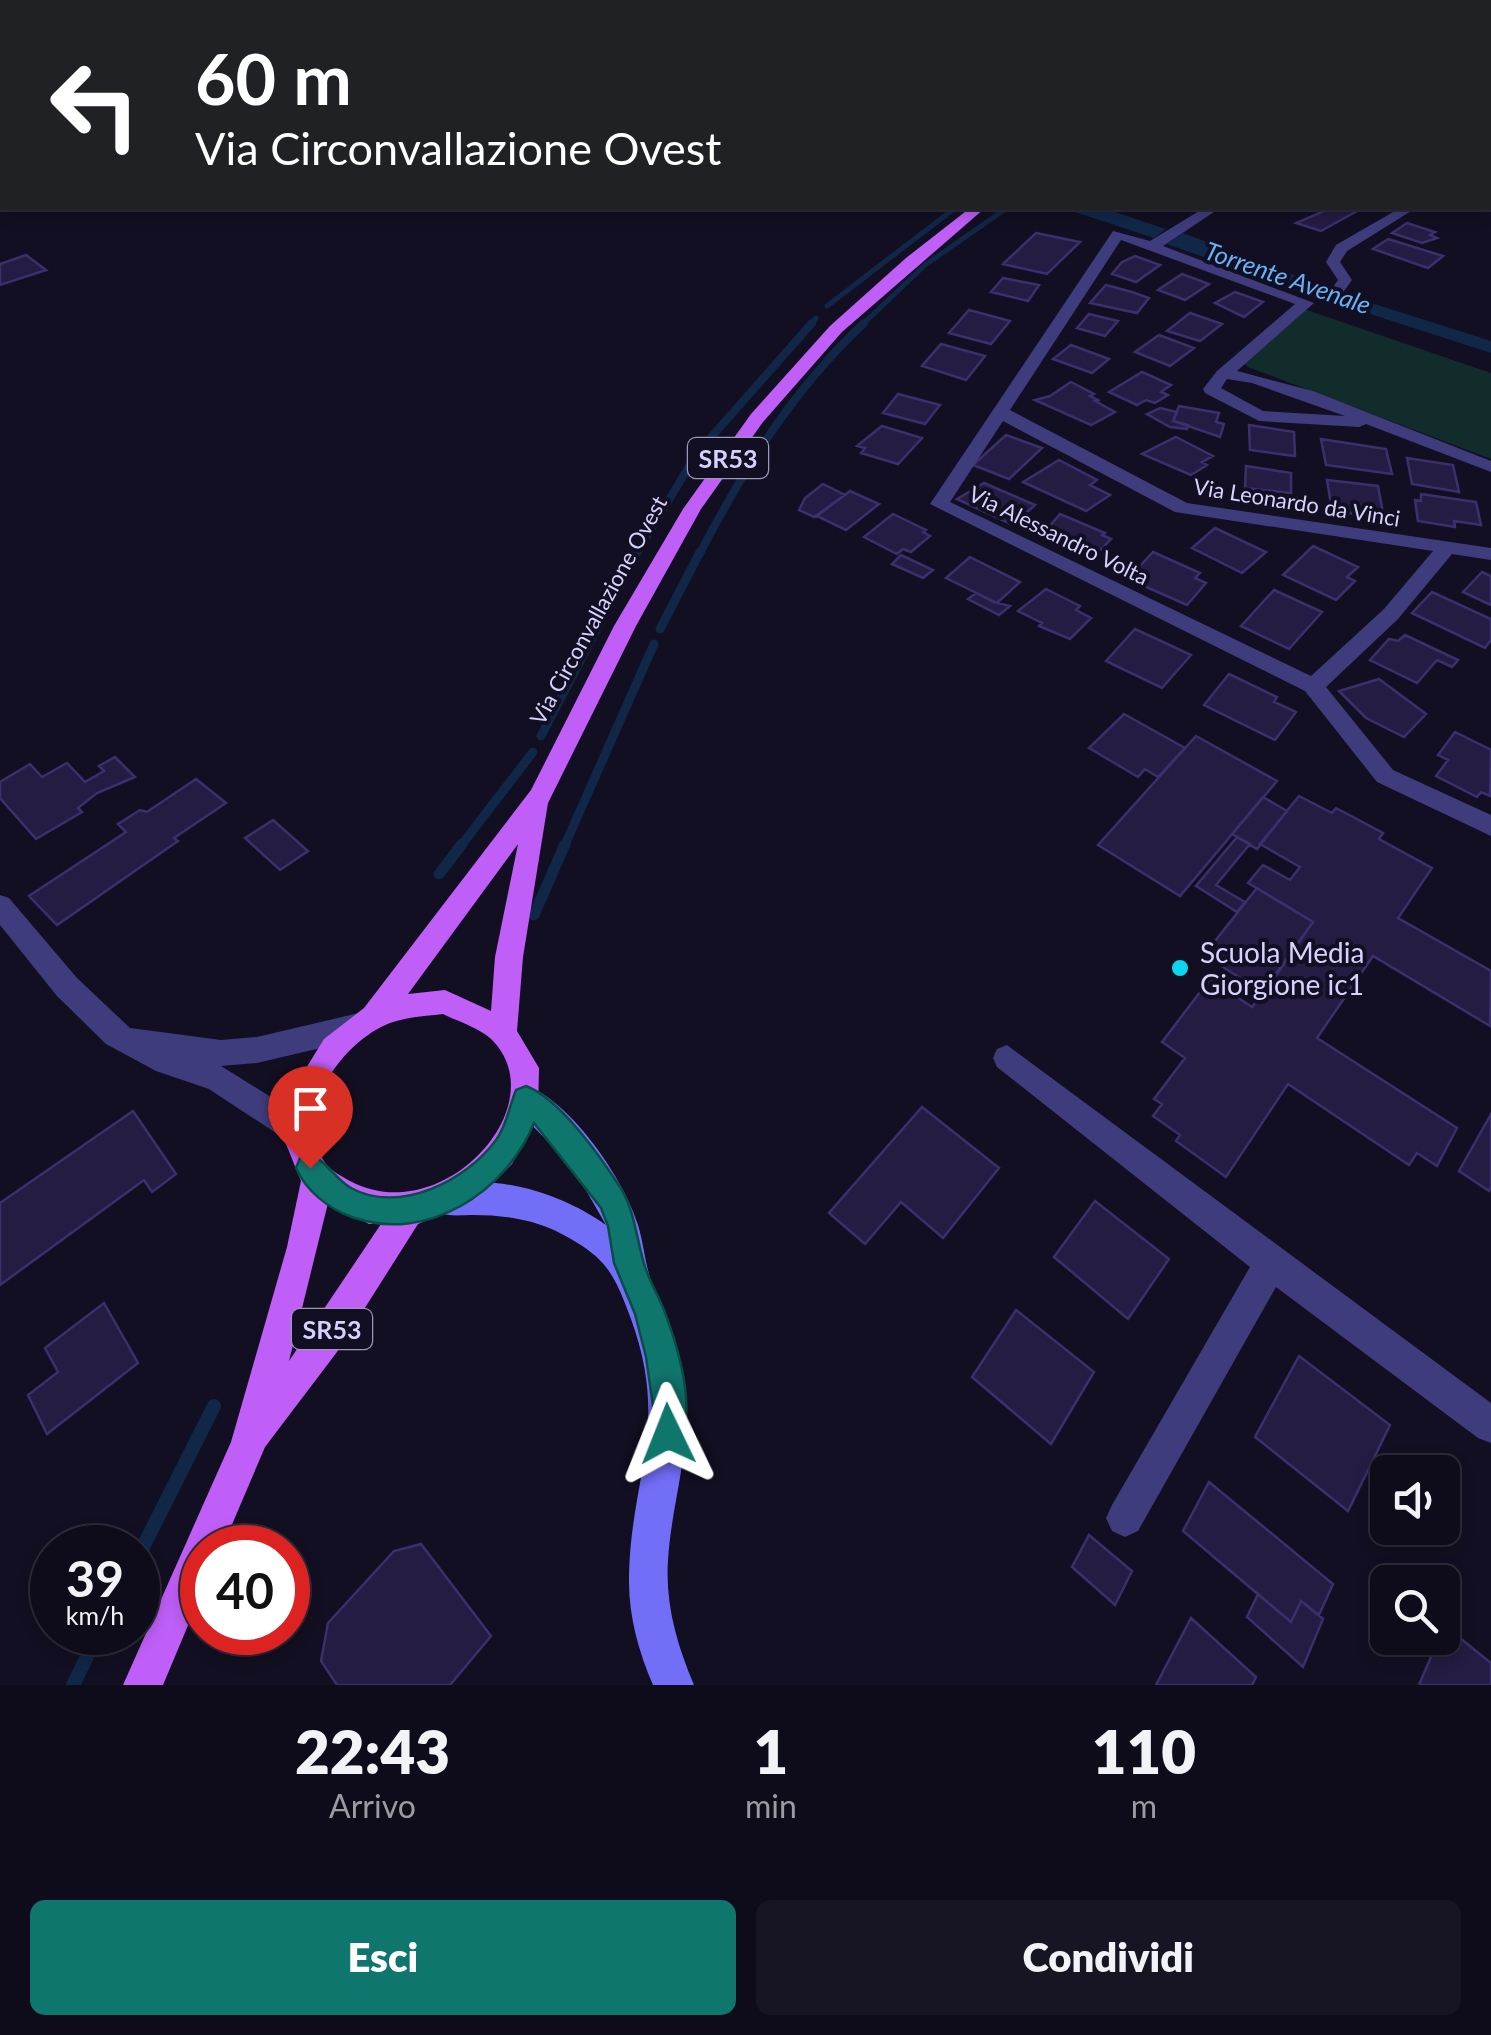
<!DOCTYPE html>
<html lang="it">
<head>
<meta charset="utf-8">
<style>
	body { margin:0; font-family:Lato,sans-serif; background:#171423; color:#f1f3f6; height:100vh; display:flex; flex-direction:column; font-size:38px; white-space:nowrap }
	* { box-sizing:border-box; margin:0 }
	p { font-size:32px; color:#9b9ba2 }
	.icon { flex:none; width:55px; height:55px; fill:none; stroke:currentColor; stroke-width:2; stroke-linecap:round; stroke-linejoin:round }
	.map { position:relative; height:1685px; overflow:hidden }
	.sheet { display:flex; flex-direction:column; background:#0e0b1a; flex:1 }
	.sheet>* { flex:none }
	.guide { position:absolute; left:0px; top:0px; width:1492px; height:210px; box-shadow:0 5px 15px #0003,0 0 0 2px #2e2b39; background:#202124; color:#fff; overflow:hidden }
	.fabs { position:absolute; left:1370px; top:1455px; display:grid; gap:20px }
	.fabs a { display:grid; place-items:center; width:90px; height:90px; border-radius:15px; background:#0e0b1a; box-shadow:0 5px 15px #0003,0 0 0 2px #2e2b39; font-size:50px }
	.speed { position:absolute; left:30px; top:1525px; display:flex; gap:20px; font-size:50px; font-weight:700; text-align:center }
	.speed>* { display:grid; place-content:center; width:130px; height:130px; border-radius:50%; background:#0e0b1a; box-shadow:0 5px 15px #0003,0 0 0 2px #2e2b39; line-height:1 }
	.speed small { font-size:25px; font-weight:400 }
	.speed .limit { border:15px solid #d22; background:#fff; color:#111 }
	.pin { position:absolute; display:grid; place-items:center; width:85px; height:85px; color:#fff; margin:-102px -42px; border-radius:50% 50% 50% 0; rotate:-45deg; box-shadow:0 0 10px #0007 }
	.pin .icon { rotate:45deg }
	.me { position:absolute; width:110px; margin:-55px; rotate:358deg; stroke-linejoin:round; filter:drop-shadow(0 0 8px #0008) }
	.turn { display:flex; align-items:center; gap:35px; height:210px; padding:0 30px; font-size:45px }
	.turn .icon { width:130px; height:130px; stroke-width:2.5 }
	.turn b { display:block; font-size:70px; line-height:85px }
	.eta { display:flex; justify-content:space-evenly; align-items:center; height:170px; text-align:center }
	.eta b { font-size:60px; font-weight:800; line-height:70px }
	.action { display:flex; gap:20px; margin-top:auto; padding:20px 30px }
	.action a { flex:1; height:115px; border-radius:15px; background:#0f766e; color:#fff; font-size:40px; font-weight:800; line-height:115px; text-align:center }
	.action a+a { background:#171423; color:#f1f3f6 }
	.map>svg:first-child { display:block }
	.green { fill:#122b2b }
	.water { fill:#112748 }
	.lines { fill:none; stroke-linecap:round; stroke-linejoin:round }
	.stream-far5 { stroke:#112748; stroke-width:4 }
	.stream-far4 { stroke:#112748; stroke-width:5 }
	.stream-far3 { stroke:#112748; stroke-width:8 }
	.stream-far2 { stroke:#112748; stroke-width:9 }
	.stream-far1 { stroke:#112748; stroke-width:11 }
	.stream { stroke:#112748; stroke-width:14 }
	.building { fill:#241c42; stroke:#3c2f6d; stroke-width:2.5 }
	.street { fill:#3f3c7e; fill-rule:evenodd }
	.secondary { fill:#736ef8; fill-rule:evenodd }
	.primary { fill:#bf5ff7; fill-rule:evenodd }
	.route { fill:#0f766e; stroke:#0a4d48; stroke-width:2.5 }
	.poi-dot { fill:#0cd6ee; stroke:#120f22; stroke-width:4 }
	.labels { text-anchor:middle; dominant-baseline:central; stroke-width:8; stroke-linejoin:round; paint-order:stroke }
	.far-street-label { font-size:22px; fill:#d7d2fd; stroke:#120f22 }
	.far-water-label { font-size:25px; font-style:italic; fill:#65b2f7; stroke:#120f22 }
	.shield { fill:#120f22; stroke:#9c98bb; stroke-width:2.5 }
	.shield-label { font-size:25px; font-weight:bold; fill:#d7d2fd }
	.poi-label { font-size:28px; fill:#d7d2fd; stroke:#120f22; text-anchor:start }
</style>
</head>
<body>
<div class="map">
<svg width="1491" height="1685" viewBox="0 0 1491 1685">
	<rect width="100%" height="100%" fill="#120f22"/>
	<path class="green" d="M1304,309L1491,373V459L1248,367L1243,361Z"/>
	<path class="water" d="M1063,208H1103L1166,229L1154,238Z
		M1183,233L1334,290L1321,299L1167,244Z
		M1340,293L1491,341V353L1330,301Z"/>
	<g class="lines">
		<path class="stream-far5" d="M502,0L509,2
			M143,2L155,0"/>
		<path class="stream-far4" d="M827,306L955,208
			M810,325L816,318
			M862,325L925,265L1007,208"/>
		<path class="stream-far3" d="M699,451L812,323
			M636,555L691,463
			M699,555C745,467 792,391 864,323"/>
		<path class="stream-far2" d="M660,629L700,552
			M541,736L637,552
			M460,847L533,752
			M564,847L654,644"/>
		<path class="stream-far1" d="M439,874L462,844
			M534,915L565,844"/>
		<path class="stream" d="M138,1557L214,1406
			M73,1685L99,1632"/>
	</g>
	<path class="building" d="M1331,208L1359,210L1321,231L1296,223Z
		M1407,223L1435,232L1430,235L1437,238L1422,243L1392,233Z
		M1036,233L1080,242L1047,274L1003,264Z
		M1388,239L1443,256L1428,268L1373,249Z
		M26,255L46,270L0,285V264Z
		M1135,256L1160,265L1136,282L1112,274L1122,262Z
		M1182,274L1209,284L1185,300L1158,290Z
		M1003,278L1018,281L1039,285L1028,301L991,292Z
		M1106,285L1132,292L1149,298L1137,313L1090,303Z
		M1235,292L1263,302L1244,317L1215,303Z
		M969,310L1010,321L991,344L949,333Z
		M1190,313L1222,324L1200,341L1167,331Z
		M1089,314L1118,321L1105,336L1077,328Z
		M1159,335L1194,348L1170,366L1135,352Z
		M941,344L985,356L966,380L922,366Z
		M1071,345L1109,359L1092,373L1053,359Z
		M1142,372L1171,385L1161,392L1168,395L1155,403L1146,400L1137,405L1109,392Z
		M1071,382L1094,394L1090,396L1098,400L1095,401L1115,412L1091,425L1035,400L1050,396Z
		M898,394L940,405L925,424L883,413Z
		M1179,406L1219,413L1216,422L1224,424L1220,437L1173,421Z
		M1160,408L1177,412L1173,421L1188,425L1187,429L1170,427L1147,414Z
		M1249,425L1294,432L1295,456L1250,450Z
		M882,426L922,438L898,464L861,453L865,448L857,446Z
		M1006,435L1042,448L1009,479L973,465Z
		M1176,437L1213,456L1202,462L1207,465L1191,475L1142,454Z
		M1321,439L1386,449L1392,474L1326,465Z
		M1407,458L1453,465L1459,492L1412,484Z
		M1059,460L1097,480L1090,485L1110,495L1086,511L1023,482Z
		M1246,466L1291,473V493L1245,488Z
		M1327,480L1378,486L1384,518L1332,511Z
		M984,483L1035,505L1013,525L957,499Z
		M823,484L845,495L814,517L799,510L805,498Z
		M850,491L879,504L846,530L817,516Z
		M1421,494L1476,502L1481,525L1454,521L1455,527L1418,521L1415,500L1421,501Z
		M893,514L926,530L923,532L930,536L911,552L903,549L897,554L864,537Z
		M1060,514L1105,533L1102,535L1111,539L1093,558L1042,535Z
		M1215,528L1266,552L1242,573L1192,548Z
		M1313,546L1358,567L1347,577L1355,581L1336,600L1283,575Z
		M1153,552L1200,573L1195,578L1206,583L1187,605L1128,579Z
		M901,555L933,570L923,578L892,564Z
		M970,557L1020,582L997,603L946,578Z
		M1482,572L1491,576V605L1463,592Z
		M1046,589L1080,606L1076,610L1091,618L1070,639L1039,626L1042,623L1018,611Z
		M1274,590L1322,612L1289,649L1241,626Z
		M1432,592L1491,619V640L1485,648L1412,613Z
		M976,593L994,602L1010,606L999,615L968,599Z
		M1135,629L1191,655L1162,688L1106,661Z
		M1405,635L1458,660L1452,667L1437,660L1417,683L1370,660L1389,639L1398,641Z
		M1229,674L1277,697L1274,702L1296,712L1275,740L1204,705Z
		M1379,679L1426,714L1404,737L1366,718L1339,691Z
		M1124,714L1185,748L1158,777L1145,769L1138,777L1089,748Z
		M1455,732L1491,750L1490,796L1481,792L1477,797L1436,776L1448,760L1438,755Z
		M1196,736L1277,781L1180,896L1098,845Z
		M115,757L135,777L97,793L78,808L82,812L36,839L0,798V782L30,764L42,777L67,763L85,782L104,771L99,766Z
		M196,779L226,803L174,838L178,841L57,925L29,896L126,832L118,824L140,810L147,812Z
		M1299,796L1332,813L1336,808L1383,833L1379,839L1432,868L1398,918L1491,971L1490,1026L1373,956L1317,1038L1457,1128L1437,1166L1417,1153L1409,1165L1288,1084L1226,1177L1176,1141L1180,1135L1153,1116L1162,1104L1154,1099L1185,1058L1162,1042L1210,979L1252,1007L1313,922L1248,883L1263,865L1290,880L1300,867L1260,844Z
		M1263,797L1287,811L1257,849L1232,834Z
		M273,820L308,851L280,870L245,838Z
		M1237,837L1250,844L1216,885L1245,902L1237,912L1196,886Z
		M1257,888L1313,922L1264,993L1204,955Z
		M922,1107L999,1168L943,1238L901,1202L865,1244L829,1213Z
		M133,1111L176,1174L152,1192L144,1180L0,1285V1203Z
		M1491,1114V1187L1489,1191L1459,1171Z
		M1095,1201L1169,1259L1128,1319L1054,1257Z
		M104,1303L138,1363L47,1434L28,1395L58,1372L45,1348Z
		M1016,1310L1094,1372L1051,1444L972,1377Z
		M1299,1356L1390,1425L1348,1511L1255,1437Z
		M1209,1482L1333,1584L1319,1615L1301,1601L1291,1622L1183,1531Z
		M1089,1535L1132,1571L1115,1605L1072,1567Z
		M421,1544L491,1636L450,1685H337L321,1661L328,1623L394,1551Z
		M1258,1594L1291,1622L1301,1601L1323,1619L1303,1667L1247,1617Z
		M1191,1618L1256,1677L1252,1685H1156Z
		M1444,1625L1491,1663V1685H1419L1439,1638H1442Z"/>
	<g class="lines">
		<path class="street" d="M0,15H2V21H0Z
			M1491,138V146L1490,147V139Z
			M1204,208H1220L1163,246L1314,303L1237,371L1313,391L1491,461V472L1366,424L1359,427L1259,421L1205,393L1203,389L1217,371L1295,304L1121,240L1010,410L1187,503L1491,548V560L1452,554L1398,619L1326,687L1393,770L1491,815V836L1377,782L1305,691L930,504L1113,231L1150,241ZM1227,379L1252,383L1345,416L1263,411L1221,388ZM1003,421L1175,512L1433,551L1384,609L1311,676L950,502Z
			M1400,208H1416L1347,251L1340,262L1352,280L1342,294H1332L1330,291L1338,280L1326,262L1336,245Z
			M0,895L9,898L77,978L130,1028L221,1040L257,1037L359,1013L369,1017L373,1026L369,1035L359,1039L257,1063L221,1066L310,1121L314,1131L310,1141L299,1145L288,1141L209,1089L156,1071L106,1044L57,996L0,925Z
			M1007,1045L1491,1403V1443L1478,1438L1276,1287L1138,1531L1125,1537L1112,1531L1106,1518L1112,1505L1250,1267L997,1067L993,1058L997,1049Z"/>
		<path class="secondary" d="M1490,145H1491V153H1490Z
			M526,1085C572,1103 624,1179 638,1225C644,1245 645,1264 652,1284C666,1325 685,1364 686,1408C688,1460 671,1509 668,1560C665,1604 677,1645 694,1685H653C639,1653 629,1617 629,1582C629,1479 671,1429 631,1319C613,1270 605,1256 556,1231C531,1219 501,1215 474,1215C460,1215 450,1217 437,1212L432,1201L437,1190C489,1169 563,1194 606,1225L572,1166L516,1109L511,1099L516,1089Z"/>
		<path class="primary" d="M1107,0H1121L1123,2H1110Z
			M970,208H985L842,332L763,422L701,509L636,626L548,803L523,957L517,1031L539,1068L538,1111L533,1121L512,1164L476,1199L418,1224L337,1352L265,1447L222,1548H202V1592L163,1685H123L231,1442L287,1247L301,1181L284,1139L285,1115L292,1091L324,1039L364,1008L531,790L614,626L683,509L751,414L830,326L906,258ZM518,844L495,957L491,1011L445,990L408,994ZM443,1014C457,1021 479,1028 490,1038C559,1103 443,1231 350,1181C341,1176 333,1172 326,1164C289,1116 342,1041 390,1023C407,1017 425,1016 443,1014ZM328,1203L369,1224H381L289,1361Z"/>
	</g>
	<path class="route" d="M526,1086C560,1099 600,1156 620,1187C634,1209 636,1235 643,1260C647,1277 657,1293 664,1310C678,1347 696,1407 680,1445L668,1450L657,1445L652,1434L653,1406L646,1357L635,1314L614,1263L608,1226L601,1208L534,1123C506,1192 427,1244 352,1217C329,1209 306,1191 296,1168L300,1158L310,1154C327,1161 335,1179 351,1188C399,1215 467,1180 496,1140C507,1125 509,1107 516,1090Z"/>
	<circle class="poi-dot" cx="1180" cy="968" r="10"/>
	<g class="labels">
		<g class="far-street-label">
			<text transform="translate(1297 502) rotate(9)">Via Leonardo da Vinci</text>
			<text transform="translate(1059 535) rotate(26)">Via Alessandro Volta</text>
			<text transform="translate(598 610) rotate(-61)">Via Circonvallazione Ovest</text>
		</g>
		<g class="far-water-label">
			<text transform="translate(1288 277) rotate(19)">Torrente Avenale</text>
		</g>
		<g class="shield">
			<rect x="688" y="438" width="80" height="40" rx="8"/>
			<rect x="292" y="1309" width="80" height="40" rx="8"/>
		</g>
		<g class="shield-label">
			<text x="728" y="458">SR53</text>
			<text x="332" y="1329">SR53</text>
		</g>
		<g class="poi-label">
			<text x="1200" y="952">Scuola Media<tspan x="1200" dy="32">Giorgione ic1</tspan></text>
		</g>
	</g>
</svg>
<div class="fabs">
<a><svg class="icon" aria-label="sound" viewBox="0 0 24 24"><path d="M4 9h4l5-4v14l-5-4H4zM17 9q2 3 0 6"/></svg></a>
<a><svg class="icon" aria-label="search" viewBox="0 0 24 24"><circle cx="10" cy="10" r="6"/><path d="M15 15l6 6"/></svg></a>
</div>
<div class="speed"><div>39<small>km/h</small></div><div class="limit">40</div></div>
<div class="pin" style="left:310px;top:1168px;background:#d93025"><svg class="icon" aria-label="arrive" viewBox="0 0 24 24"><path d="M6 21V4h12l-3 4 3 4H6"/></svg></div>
<svg class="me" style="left:668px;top:1434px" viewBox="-20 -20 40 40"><path d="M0-17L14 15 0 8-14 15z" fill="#0f766e" stroke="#fff" stroke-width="4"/></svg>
<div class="guide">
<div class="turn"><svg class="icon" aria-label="left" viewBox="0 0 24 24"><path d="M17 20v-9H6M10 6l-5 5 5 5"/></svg><div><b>60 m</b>Via Circonvallazione Ovest</div></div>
</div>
</div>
<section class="sheet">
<div class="eta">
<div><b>22:43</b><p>Arrivo</p></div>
<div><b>1</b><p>min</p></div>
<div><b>110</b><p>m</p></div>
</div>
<div class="action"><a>Esci</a><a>Condividi</a></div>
</section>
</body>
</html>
